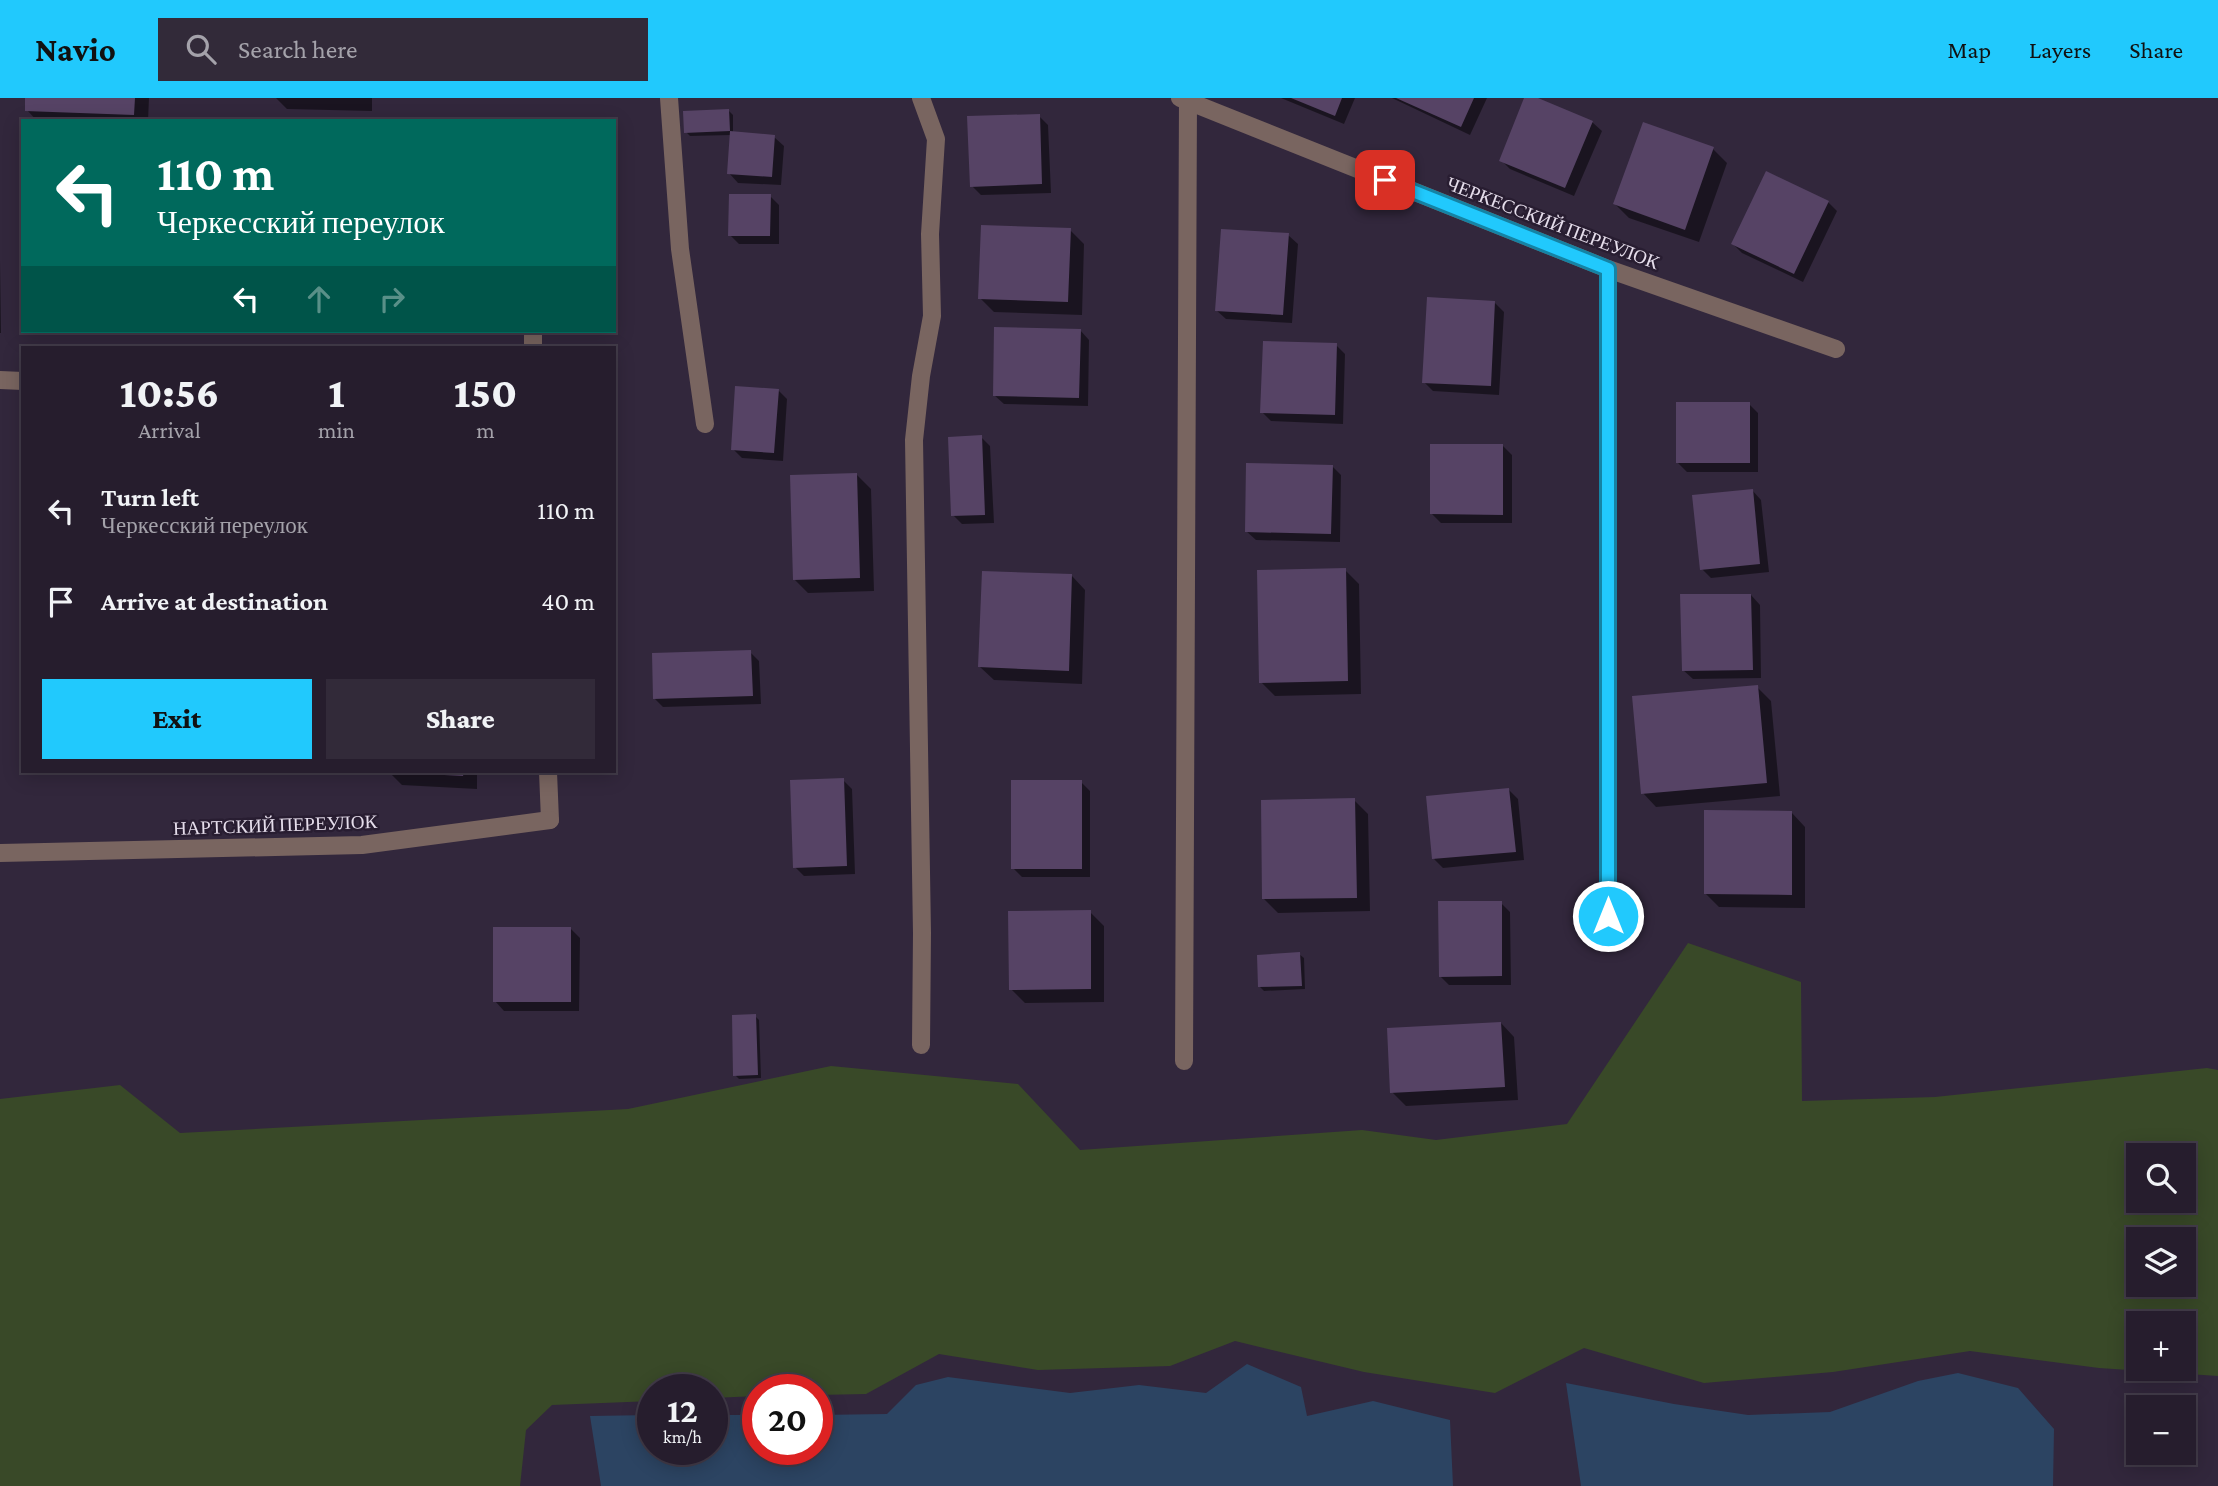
<!DOCTYPE html>
<html lang="en">
<head>
<meta charset="utf-8">
<style>
	body { margin:0; font-family:"Crimson Pro",serif; background:#322a39; color:#f1f3f6; height:100vh; display:flex; flex-direction:column; font-size:26px; white-space:nowrap }
	* { box-sizing:border-box; margin:0 }
	p { font-size:23px; color:#a4a2aa }
	.icon { flex:none; width:38px; height:38px; fill:none; stroke:currentColor; stroke-width:2; stroke-linecap:round; stroke-linejoin:round }
	.map { position:relative; flex:1; overflow:hidden }
	.side { position:absolute; left:21px; top:248px; width:595px; height:427px; display:flex; flex-direction:column; background:#261d2d; border-radius:0px; box-shadow:0 4px 18px #0003,0 0 0 2px #423b49 }
	.side>* { flex:none }
	.guide { position:absolute; left:21px; top:21px; width:595px; height:214px; border-radius:0px; box-shadow:0 4px 18px #0003,0 0 0 2px #423b49; background:#00695c; color:#fff; overflow:hidden }
	.buttons { position:absolute; left:2126px; top:1045px; display:grid; gap:14px }
	.buttons a { display:grid; place-items:center; width:70px; height:70px; border-radius:0px; background:#261d2d; box-shadow:0 4px 18px #0003,0 0 0 2px #423b49; font-size:35px }
	.speed { position:absolute; left:637px; top:1276px; display:flex; gap:14px; font-size:35px; font-weight:700; text-align:center }
	.speed>* { display:grid; place-content:center; width:91px; height:91px; border-radius:50%; background:#261d2d; box-shadow:0 4px 18px #0003,0 0 0 2px #423b49; line-height:1 }
	.speed small { font-size:18px; font-weight:400 }
	.speed .limit { border:10px solid #d22; background:#fff; color:#111 }
	.pin { position:absolute; display:grid; place-items:center; width:60px; height:60px; color:#fff; margin:-30px; border-radius:14px; box-shadow:0 4px 10px #0006 }
	.me { position:absolute; width:77px; margin:-38px; rotate:0deg; stroke-linejoin:round; filter:drop-shadow(0 0 5px #0008) }
	.turn { display:flex; align-items:center; gap:24px; height:147px; padding:0 21px; font-size:32px }
	.turn .icon { width:91px; height:91px; stroke-width:2.5 }
	.turn b { display:block; font-size:49px; line-height:60px }
	.lanes { display:flex; align-items:center; height:66px; padding:0 21px; background:#0003; justify-content:center; gap:35px; direction:ltr }
	.lanes .off { opacity:.35 }
	.eta { display:flex; justify-content:space-evenly; align-items:center; height:119px; text-align:center }
	.eta b { font-size:42px; font-weight:800; line-height:49px }
	.action { display:flex; gap:14px; margin-top:auto; padding:14px 21px }
	.action a { flex:1; height:80px; border-radius:0px; background:#21c9fd; color:#111; font-size:28px; font-weight:800; line-height:80px; text-align:center }
	.action a+a { background:#322a39; color:#f1f3f6 }
	ul { padding:0; list-style:none }
	li { display:flex; align-items:center; gap:21px; height:91px; padding:0 21px }
	li div { flex:1 }
	li b { display:block; font-size:26px }
	li em { font-style:normal }
	header { display:flex; align-items:center; gap:42px; box-sizing:border-box; height:98px; padding:0 35px; background:#21c9fd; color:#111 }
	header strong { font-size:33px }
	nav { display:flex; gap:38px; margin-inline-start:auto; font-size:24px }
	.search { width:490px; height:63px; background:#322a39; display:flex; align-items:center; gap:18px; box-sizing:border-box; padding:0 24px; border-radius:0px; color:#a4a2aa; font-size:26px }
	.map>svg:first-child { display:block }
	.green { fill:#394928; fill-rule:evenodd }
	.water { fill:#2c4462 }
	.shadow { fill:#0007 }
	.building { fill:#564365 }
	.lines { fill:none; stroke-linecap:round; stroke-linejoin:round }
	.service { stroke:#796560; stroke-width:18 }
	.minor { stroke:#796560; stroke-width:18 }
	.route-casing { stroke:#1583a4; stroke-width:18 }
	.route { stroke:#21c9fd; stroke-width:12 }
	.labels { text-anchor:middle; dominant-baseline:central; stroke-width:5; stroke-linejoin:round; paint-order:stroke }
	.street-label { font-size:19px; fill:#e5ddeb; stroke:#281d31 }
</style>
</head>
<body>
<header>
<strong>Navio</strong>
<div class="search"><svg class="icon" aria-label="search" viewBox="0 0 24 24"><circle cx="10" cy="10" r="6"/><path d="M15 15l6 6"/></svg>Search here</div>
<nav><a>Map</a><a>Layers</a><a>Share</a></nav>
</header>
<div class="map">
<svg width="2218" height="1388" viewBox="0 0 2218 1388">
	<rect width="100%" height="100%" fill="#32273c"/>
	<path class="green" d="M1688,845L1801,884L1802,1003L1935,999L2207,970L2218,972V1278L2099,1270L1970,1253L1833,1274L1704,1285L1584,1250L1495,1295L1364,1274L1235,1243L1170,1268L1038,1272L939,1256L866,1296L817,1297V1292H758V1298L712,1300V1292H653V1303L552,1307L526,1332L520,1388H0V1001L120,987L180,1035L628,1011L831,968L1018,986L1080,1052L1362,1032L1436,1042L1567,1026ZM2138,1057H2184V1102H2138ZM2138,1141H2184V1186H2138ZM2138,1225H2184V1270H2138Z"/>
	<path class="water" d="M1247,1266L1301,1289L1307,1318L1373,1303L1450,1322L1453,1388H601L590,1318L653,1317V1351H712V1317H758V1351H817V1317L887,1316L916,1287L948,1279L1070,1295L1139,1287L1206,1295Z
		M1958,1275L2018,1290L2054,1331L2053,1388H1581L1566,1285L1674,1306L1748,1317L1830,1314L1918,1283Z"/>
	<path class="shadow" d="M27,0H149L148,23H37L27,12Z
		M276,0H372V13L287,11Z
		M1281,0H1355L1344,26Z
		M1392,0H1487L1470,37Z
		M1526,0H1534L1592,24L1602,33L1574,98L1510,71L1501,62Z
		M729,13L733,17V35L774,39L784,48L781,87L738,85L729,75L731,37L690,38L686,34Z
		M1039,18L1048,27L1051,95L981,97L972,88Z
		M1713,51L1727,65L1699,144L1629,120L1615,106Z
		M770,98L779,107V146H739L730,137Z
		M1828,104L1837,113L1803,184L1742,155L1733,146Z
		M1070,132L1084,146L1082,217L994,214L980,200Z
		M1288,137L1298,146L1292,225L1226,221L1216,212Z
		M0,162L1,235H0Z
		M1495,205L1504,214L1499,297L1433,293L1424,284Z
		M1080,232L1089,242L1088,308L1004,306L994,297Z
		M1336,247L1345,256L1343,326L1271,323L1262,314Z
		M778,292L787,301L783,363L742,360L733,351Z
		M1749,306L1758,315V374H1687L1678,365Z
		M981,339L990,348L994,425L962,426L953,417Z
		M1503,348L1512,357V425H1441L1432,416Z
		M1332,368L1341,377L1340,444L1256,442L1246,433Z
		M857,377L871,391L874,493L808,495L794,481Z
		M1752,392L1761,402L1769,474L1711,480L1702,471Z
		M1345,472L1359,486L1361,596L1275,598L1261,584Z
		M1072,478L1085,492L1082,586L994,582L980,569Z
		M1751,497L1760,507L1761,580L1693,581L1683,572Z
		M750,554L759,563L761,606L663,609L654,600Z
		M1757,589L1771,603L1780,698L1656,709L1643,695Z
		M389,674H477V691L402,687Z
		M843,682L852,691L855,776L804,778L795,769Z
		M1081,684L1090,693V779H1022L1013,770Z
		M1509,692L1518,701L1524,762L1443,770L1434,761Z
		M1354,702L1368,716L1370,813L1278,815L1264,801Z
		M1792,715L1805,729V810L1719,809L1705,795Z
		M1501,805L1510,814L1511,887H1449L1440,878Z
		M1090,814L1104,828V904L1025,905L1011,891Z
		M571,831L580,840L579,913H504L495,903Z
		M1299,856L1304,860L1305,891L1264,893L1260,889Z
		M755,918L759,922L761,980L739,981L735,977Z
		M1501,925L1514,939L1518,1002L1406,1008L1392,994Z"/>
	<path class="building" d="M25,0H135L134,17L25,13Z
		M1291,0H1342L1335,18Z
		M1396,0H1474L1461,29Z
		M1524,0H1538L1593,23L1565,90L1499,63Z
		M729,11L730,33L684,35L683,13Z
		M1040,16L1042,86L970,89L967,18Z
		M1643,24L1714,49L1685,132L1613,106Z
		M730,33L775,37L772,79L727,76Z
		M1766,73L1829,103L1794,176L1731,146Z
		M729,96H771L770,138H728Z
		M981,127L1071,130L1068,204L978,201Z
		M1221,131L1289,135L1283,217L1215,213Z
		M1427,199L1495,203L1491,288L1422,285Z
		M994,229L1081,231L1079,300L993,298Z
		M1263,243L1337,245L1335,317L1260,315Z
		M735,288L779,291L774,355L731,352Z
		M1676,304H1750V365H1676Z
		M982,337L985,417L951,418L948,339Z
		M1430,346H1503V417L1430,416Z
		M1246,365L1333,367L1331,436L1245,434Z
		M857,375L860,480L793,482L790,377Z
		M1753,391L1760,466L1700,472L1692,397Z
		M1346,470L1348,583L1259,585L1257,472Z
		M982,473L1072,476L1069,573L978,569Z
		M1680,496H1751L1753,572L1682,573Z
		M751,552L753,598L653,601L652,555Z
		M1758,587L1767,685L1641,696L1632,598Z
		M425,674H464L463,678L425,676Z
		M844,680L847,768L793,770L790,682Z
		M1011,682H1082V771H1011Z
		M1509,690L1516,754L1432,761L1426,698Z
		M1355,700L1357,800L1262,801L1261,702Z
		M1704,712L1792,713V797L1704,796Z
		M1438,803H1502V878L1439,879Z
		M1091,812V891L1009,892L1008,813Z
		M493,829H571V904H493Z
		M1300,854L1302,888L1258,889L1257,857Z
		M756,916L758,977L733,978L732,917Z
		M1501,924L1505,989L1390,995L1387,930Z"/>
	<g class="lines">
		<path class="service" d="M669,0L680,151L705,326
			M533,233V250
			M548,674L550,722
			M1608,818V171
			M921,947L922,835L914,342L921,278L932,218L930,136L936,41L921,0"/>
		<path class="minor" d="M1180,0L1608,171L1836,251
			M0,282L23,283
			M0,755L362,747L550,722
			M1184,963L1188,0"/>
	</g>
	<g class="lines">
		<g class="route-casing">
			<path id="route" d="M1385,82L1608,171V818"/>
		</g>
		<use href="#route" class="route"/>
	</g>
	<g class="labels">
		<g class="street-label">
			<text transform="translate(1553 125) rotate(21)">ЧЕРКЕССКИЙ ПЕРЕУЛОК</text>
			<text transform="translate(275 727) rotate(-2)">НАРТСКИЙ ПЕРЕУЛОК</text>
		</g>
	</g>
</svg>
<div class="buttons">
<a><svg class="icon" aria-label="search" viewBox="0 0 24 24"><circle cx="10" cy="10" r="6"/><path d="M15 15l6 6"/></svg></a>
<a><svg class="icon" aria-label="layers" viewBox="0 0 24 24"><path d="M12 4l9 5-9 5-9-5zM3 14l9 5 9-5"/></svg></a>
<a>+</a>
<a>−</a>
</div>
<div class="speed"><div>12<small>km/h</small></div><div class="limit">20</div></div>
<div class="pin" style="left:1385px;top:82px;background:#d93025"><svg class="icon" aria-label="arrive" viewBox="0 0 24 24"><path d="M6 21V4h12l-3 4 3 4H6"/></svg></div>
<svg class="me" style="left:1608px;top:818px" viewBox="-20 -20 40 40"><circle r="17" fill="#21c9fd" stroke="#fff" stroke-width="3"/><path d="M0-11L8 9 0 5-8 9z" fill="#fff"/></svg>
<div class="guide">
<div class="turn"><svg class="icon" aria-label="left" viewBox="0 0 24 24"><path d="M17 20v-9H6M10 6l-5 5 5 5"/></svg><div><b>110 m</b>Черкесский переулок</div></div>
<div class="lanes"><svg class="icon" aria-label="left" viewBox="0 0 24 24"><path d="M17 20v-9H6M10 6l-5 5 5 5"/></svg><svg class="icon off" aria-label="ahead" viewBox="0 0 24 24"><path d="M12 20V5M6 11l6-6 6 6"/></svg><svg class="icon off" aria-label="right" viewBox="0 0 24 24"><path d="M7 20v-9h11M14 6l5 5-5 5"/></svg></div>
</div>
<section class="side">
<div class="eta">
<div><b>10:56</b><p>Arrival</p></div>
<div><b>1</b><p>min</p></div>
<div><b>150</b><p>m</p></div>
</div>
<ul>
<li><svg class="icon" aria-label="left" viewBox="0 0 24 24"><path d="M17 20v-9H6M10 6l-5 5 5 5"/></svg><div><b>Turn left</b><p>Черкесский переулок</p></div><em>110 m</em></li>
<li><svg class="icon" aria-label="arrive" viewBox="0 0 24 24"><path d="M6 21V4h12l-3 4 3 4H6"/></svg><div><b>Arrive at destination</b></div><em>40 m</em></li>
</ul>
<div class="action"><a>Exit</a><a>Share</a></div>
</section>
</div>
</body>
</html>
